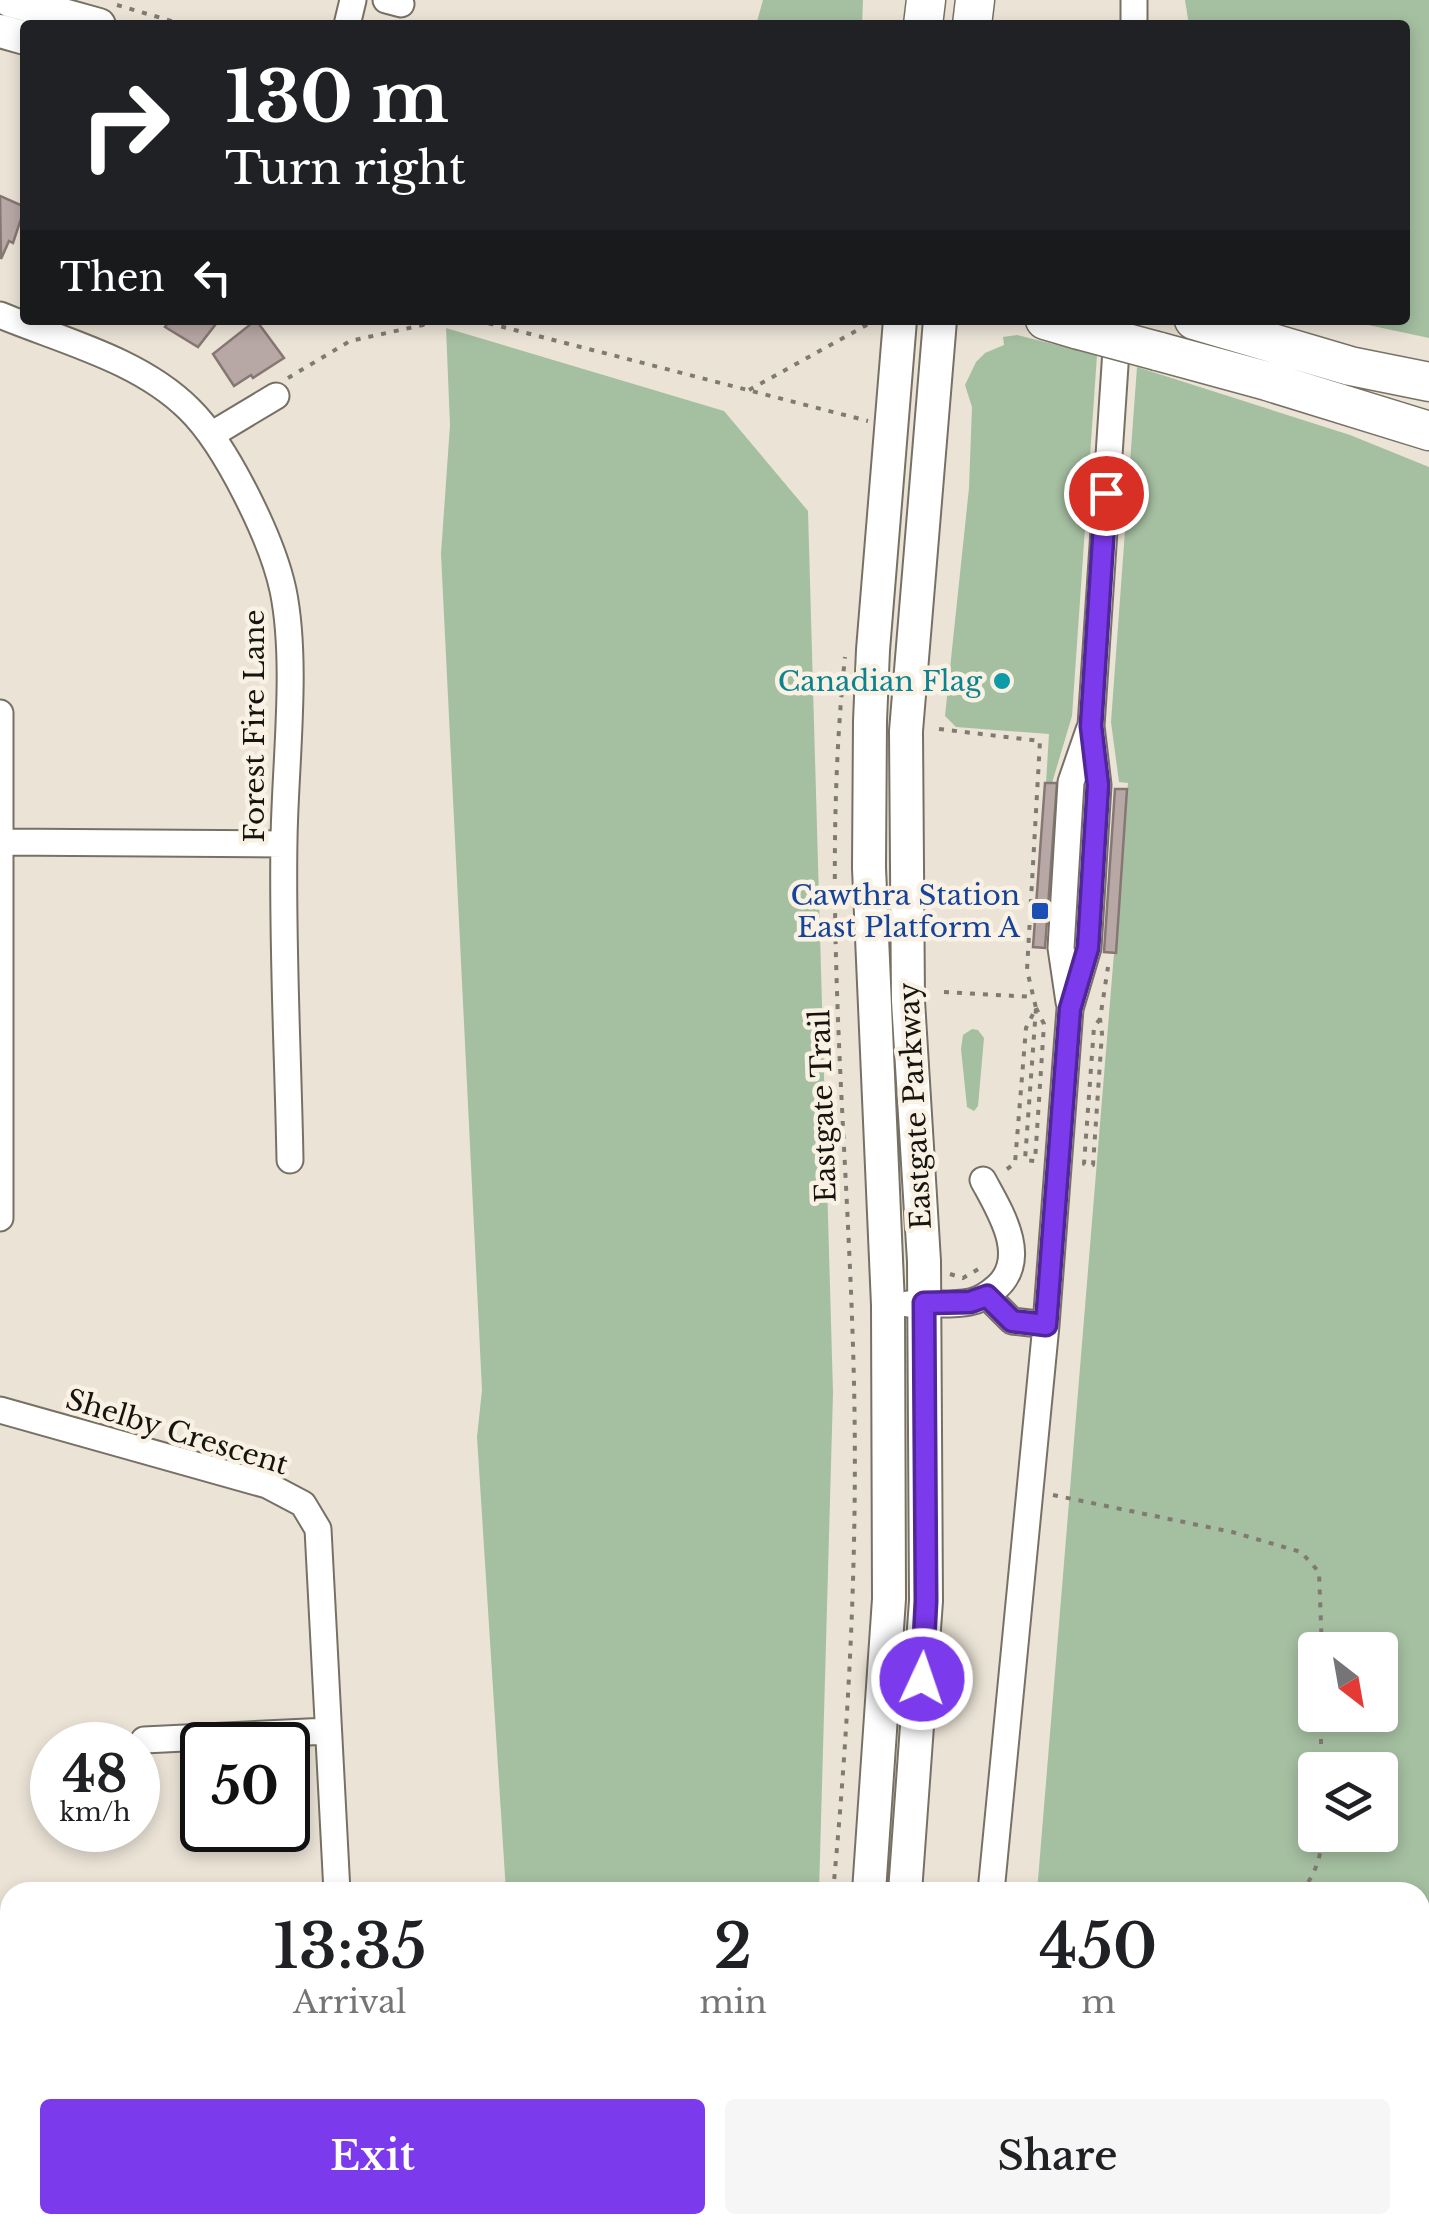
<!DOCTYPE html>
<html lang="en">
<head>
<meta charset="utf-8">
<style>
	body { margin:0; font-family:"Libre Baskerville",serif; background:#f6f6f6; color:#202124; height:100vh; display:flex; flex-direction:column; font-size:38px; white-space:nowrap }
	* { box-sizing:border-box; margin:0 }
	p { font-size:32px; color:#757577 }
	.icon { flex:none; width:55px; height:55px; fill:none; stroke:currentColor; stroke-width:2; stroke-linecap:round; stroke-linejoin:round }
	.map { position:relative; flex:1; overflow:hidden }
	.side { position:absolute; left:0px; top:1882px; width:1430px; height:352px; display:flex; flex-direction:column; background:#fff; border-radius:30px 30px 0 0; box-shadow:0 5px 15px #0003 }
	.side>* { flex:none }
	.banner { position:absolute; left:20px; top:20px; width:1390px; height:305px; border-radius:10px; box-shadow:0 5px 15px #0003; background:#202124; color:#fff; overflow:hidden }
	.needle { width:65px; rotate:149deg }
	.tools { position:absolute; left:1298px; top:1632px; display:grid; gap:20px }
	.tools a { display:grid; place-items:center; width:100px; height:100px; border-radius:10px; background:#fff; box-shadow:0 5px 15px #0003; font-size:50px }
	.speed { position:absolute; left:30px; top:1722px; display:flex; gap:20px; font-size:50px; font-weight:700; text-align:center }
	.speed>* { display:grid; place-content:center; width:130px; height:130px; border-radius:50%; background:#fff; box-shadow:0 5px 15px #0003; line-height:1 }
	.speed small { font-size:25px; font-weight:400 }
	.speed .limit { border:5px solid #111; border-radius:15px; background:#fff; color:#111 }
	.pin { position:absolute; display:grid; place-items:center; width:85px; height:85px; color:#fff; margin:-42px; border:5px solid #fff; border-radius:50%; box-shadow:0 2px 10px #0007 }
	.me { position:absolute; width:110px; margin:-55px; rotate:3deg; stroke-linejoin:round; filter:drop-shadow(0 0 8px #0008) }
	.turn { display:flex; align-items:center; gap:35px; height:210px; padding:0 40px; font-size:45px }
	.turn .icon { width:130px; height:130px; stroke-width:2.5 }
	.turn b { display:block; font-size:70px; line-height:85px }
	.then { display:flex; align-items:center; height:95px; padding:0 40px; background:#0003; gap:20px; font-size:38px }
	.eta { display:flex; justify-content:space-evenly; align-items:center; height:170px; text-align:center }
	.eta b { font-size:60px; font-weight:600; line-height:70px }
	.primary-button { display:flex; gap:20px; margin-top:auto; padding:20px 40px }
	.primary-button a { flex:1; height:115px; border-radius:10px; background:#7c3aed; color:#fff; font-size:40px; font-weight:600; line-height:115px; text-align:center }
	.primary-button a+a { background:#f6f6f6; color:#202124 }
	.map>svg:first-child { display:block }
	.green { fill:#a5bfa1; fill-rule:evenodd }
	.building { fill:#b8a8a5; stroke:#867774; stroke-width:2.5 }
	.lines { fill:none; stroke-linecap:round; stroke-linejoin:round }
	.minor-casing { stroke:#777165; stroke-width:29 }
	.major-casing { stroke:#777165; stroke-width:36 }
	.highway-casing { stroke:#777165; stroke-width:41 }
	.path { stroke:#807b72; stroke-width:4; stroke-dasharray:5 8; stroke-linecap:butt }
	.minor { stroke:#fff; stroke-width:25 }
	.major { stroke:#fff; stroke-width:32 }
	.highway { stroke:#fff; stroke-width:38 }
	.highway-bridge-casing { stroke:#777165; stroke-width:41; stroke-linecap:butt }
	.highway-bridge { stroke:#fff; stroke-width:38 }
	.route-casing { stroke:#51269a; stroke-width:25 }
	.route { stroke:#7c3aed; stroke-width:18 }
	.culture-dot { fill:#0f9aa8; stroke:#f9f1e3; stroke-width:4 }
	.transit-dot { fill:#1a4fb4; stroke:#f9f1e3; stroke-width:4 }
	.labels { text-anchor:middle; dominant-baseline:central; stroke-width:9; stroke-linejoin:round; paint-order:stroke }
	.culture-label { font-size:28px; fill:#0d838f; stroke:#f9f1e3; text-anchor:end }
	.street-label { font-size:28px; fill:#16140f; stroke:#f9f1e3 }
	.transit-label { font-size:28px; fill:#164399; stroke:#f9f1e3; text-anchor:end }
</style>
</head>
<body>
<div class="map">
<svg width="1429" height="2234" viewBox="0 0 1429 2234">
	<rect width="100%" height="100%" fill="#ebe3d6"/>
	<path class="green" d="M763,0H863L862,25H756Z
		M1185,0H1429V338L1345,320H1405V25H1189Z
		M446,328L724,411L808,511L833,1393L819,1892H506L477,1437L482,1390L441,554L450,425Z
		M1017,335L1097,355L1072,716L1052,783H1046L1049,734L956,727L945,716L969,488L972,407L965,385L976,362L985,353L1004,345L1003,337Z
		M1137,367L1350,435L1429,467V2234H1009L1010,2225H1420V1892H1037L1128,783L1119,782L1111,722ZM1315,1650H1380V1715H1315ZM1315,1770H1380V1835H1315Z
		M972,1029L978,1030L984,1038L978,1106L974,1111L967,1107L961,1049L963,1035Z"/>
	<path class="building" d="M0,196L25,207L13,243L9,241L1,259Z
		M170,320H219L198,347L165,327Z
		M256,320L284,358L253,378L251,375L234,386L213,354Z
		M1045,783H1057L1045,948L1033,947Z
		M1115,789H1127L1116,953L1104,952Z
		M1420,2190L1429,2191V2221L1420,2220Z"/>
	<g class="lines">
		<g class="minor-casing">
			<path id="minor" d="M386,0L401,4
				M1134,0V25
				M347,25L353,0
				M0,315C63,341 140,360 189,409C226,445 272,539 283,590C298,662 285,765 284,840C282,947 288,1053 290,1160
				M211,435L276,396
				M0,713V1218
				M1,842L284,844
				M1069,1002L1061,948L1071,782L1089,730
				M987,1296L1012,1321L1046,1325
				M908,1304C928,1303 951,1306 970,1302C981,1300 989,1294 997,1287C1030,1257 999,1210 983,1180
				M0,1410L267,1485L303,1504L318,1529L337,1892
				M144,1740L328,1731
				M991,1892L1046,1325L1070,1009L1088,948L1098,785L1091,726L1118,320
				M1420,2173L1429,2174
				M350,2225L351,2234
				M9,2234L11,2225
				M957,2234L958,2225
				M1384,2234L1385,2225"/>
		</g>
		<g class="major-casing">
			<path id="major" d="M9,0L99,25
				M0,31L25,38
				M869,1892L889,1599L888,1305L869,868L870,721L873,650L900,320
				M905,1892L926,1601L924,1261L908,1001L906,731L940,320
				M835,2234L836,2225
				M871,2234L872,2225"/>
		</g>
		<g class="highway-casing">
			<path id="highway" d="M923,25L926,0
				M972,25L975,0
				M1045,320L1079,330
				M1194,320L1350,366L1429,382
				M1157,351L1267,381L1429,431"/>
		</g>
		<path class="path" d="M117,5L185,25
			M476,320L868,421
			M288,378L350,341L423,325L427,320
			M749,390L872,322
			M939,729L1040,741L1027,970L1036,1008L1026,1028L1015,1163L1003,1172
			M944,992L1034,997
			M1036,1008L1044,1024L1035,1161L1025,1160Z
			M1100,1019L1094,1027L1084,1164L1093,1165L1102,1033L1100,1019L1108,967
			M950,1274L963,1278L982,1267
			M1053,1495L1232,1532L1301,1552L1319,1572L1322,1650
			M1321,1770V1715
			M833,1892C850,1711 859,1529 853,1347C846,1118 821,887 845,657
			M1300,1892C1314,1878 1322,1856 1322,1835
			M1217,2234L1221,2225"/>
		<use href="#minor" class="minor"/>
		<use href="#major" class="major"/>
		<use href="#highway" class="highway"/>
		<g class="highway-bridge-casing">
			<path id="highway-bridge" d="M1079,330L1157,351"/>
		</g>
		<use href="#highway-bridge" class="highway-bridge"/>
	</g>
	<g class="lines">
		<g class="route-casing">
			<path id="route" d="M922,1679L926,1601L924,1303L970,1302L987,1296L1012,1321L1046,1325L1070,1009L1088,948L1098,785L1091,726L1106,493"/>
		</g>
		<use href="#route" class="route"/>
	</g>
	<circle class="culture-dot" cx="1002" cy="681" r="10"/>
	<rect class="transit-dot" x="1030" y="901" width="20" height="20" rx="5"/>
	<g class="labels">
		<g class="culture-label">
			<text x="982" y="681">Canadian Flag</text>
		</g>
		<g class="street-label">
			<text transform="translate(254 726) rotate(-90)">Forest Fire Lane</text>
			<text transform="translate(823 1106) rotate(-92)">Eastgate Trail</text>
			<text transform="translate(915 1106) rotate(-93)">Eastgate Parkway</text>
			<text transform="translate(177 1432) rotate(17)">Shelby Crescent</text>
		</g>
		<g class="transit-label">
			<text x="1020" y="895">Cawthra Station<tspan x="1020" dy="32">East Platform A</tspan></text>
		</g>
	</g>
</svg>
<div class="tools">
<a><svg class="needle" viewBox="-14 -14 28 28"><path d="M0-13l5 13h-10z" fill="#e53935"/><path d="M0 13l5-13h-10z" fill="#757577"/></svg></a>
<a><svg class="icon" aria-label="layers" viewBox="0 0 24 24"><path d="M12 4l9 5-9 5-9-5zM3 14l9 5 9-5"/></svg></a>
</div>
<div class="speed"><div>48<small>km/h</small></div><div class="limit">50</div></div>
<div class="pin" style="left:1106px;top:493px;background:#d93025"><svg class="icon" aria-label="arrive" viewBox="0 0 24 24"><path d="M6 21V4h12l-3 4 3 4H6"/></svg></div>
<svg class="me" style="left:922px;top:1679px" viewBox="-20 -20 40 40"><circle r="17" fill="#7c3aed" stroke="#fff" stroke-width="3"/><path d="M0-11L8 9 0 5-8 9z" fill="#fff"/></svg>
<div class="banner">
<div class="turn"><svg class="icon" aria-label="right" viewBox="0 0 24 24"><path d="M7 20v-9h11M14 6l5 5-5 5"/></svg><div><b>130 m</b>Turn right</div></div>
<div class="then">Then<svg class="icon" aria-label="left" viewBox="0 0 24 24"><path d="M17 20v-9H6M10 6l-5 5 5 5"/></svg></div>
</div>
<section class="side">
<div class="eta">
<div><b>13:35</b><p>Arrival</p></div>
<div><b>2</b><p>min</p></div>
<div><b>450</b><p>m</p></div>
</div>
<div class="primary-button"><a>Exit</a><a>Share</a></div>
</section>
</div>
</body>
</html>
